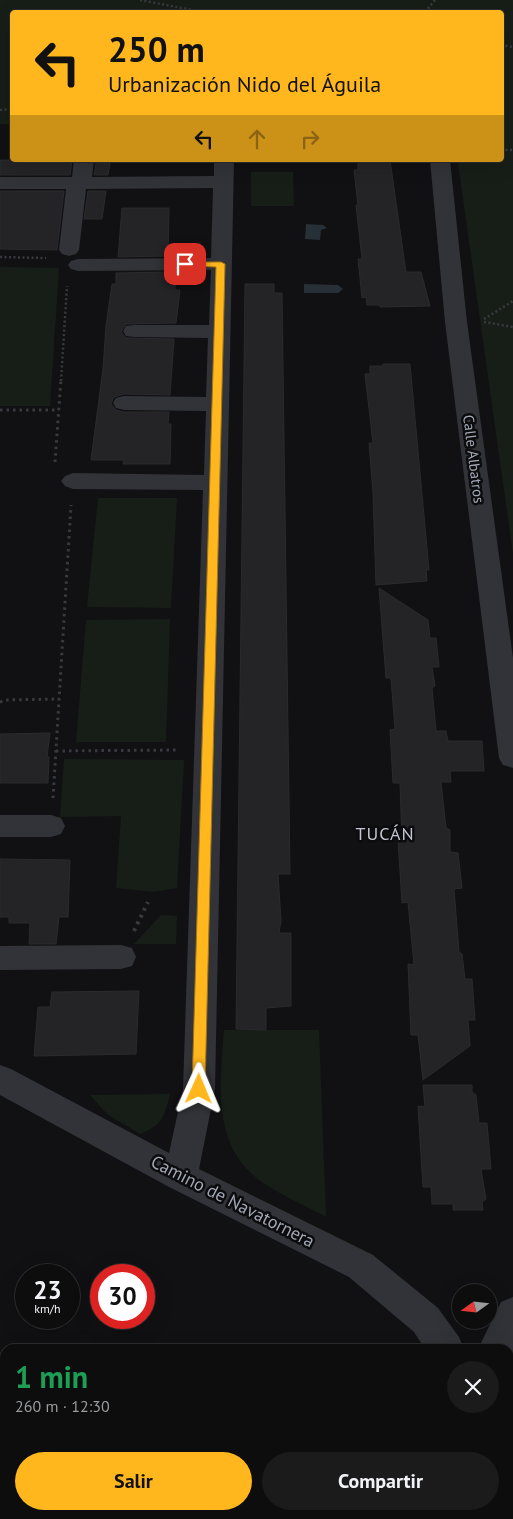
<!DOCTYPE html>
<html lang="es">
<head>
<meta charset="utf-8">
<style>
	body { margin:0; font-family:"PT Sans",sans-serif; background:#1b1b1c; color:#f1f3f6; height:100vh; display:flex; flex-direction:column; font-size:19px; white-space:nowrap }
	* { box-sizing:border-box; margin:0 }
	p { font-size:16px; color:#9a9c9e }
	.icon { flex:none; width:28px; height:28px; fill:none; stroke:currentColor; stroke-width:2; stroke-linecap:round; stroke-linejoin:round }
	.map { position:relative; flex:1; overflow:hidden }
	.details { position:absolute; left:0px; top:1344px; width:514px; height:176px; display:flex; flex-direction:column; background:#0d0d0e; border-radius:15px 15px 0 0; box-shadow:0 5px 20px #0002,0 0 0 1px #2d2d2e }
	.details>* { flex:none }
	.banner { position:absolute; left:10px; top:10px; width:494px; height:152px; border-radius:5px; box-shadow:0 5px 20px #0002,0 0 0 1px #2d2d2e; background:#ffb71d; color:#111; overflow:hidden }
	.needle { width:32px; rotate:255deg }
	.fabs { position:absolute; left:452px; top:1284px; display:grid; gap:10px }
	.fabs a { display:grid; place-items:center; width:45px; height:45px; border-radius:50%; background:#0d0d0e; box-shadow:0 5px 20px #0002,0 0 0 1px #2d2d2e; font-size:25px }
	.speed { position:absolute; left:15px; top:1264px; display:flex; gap:10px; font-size:25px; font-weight:700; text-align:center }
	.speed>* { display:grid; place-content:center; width:65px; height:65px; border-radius:50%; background:#0d0d0e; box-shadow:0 5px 20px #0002,0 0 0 1px #2d2d2e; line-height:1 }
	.speed small { font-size:12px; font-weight:400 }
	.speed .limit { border:8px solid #d22; background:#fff; color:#111 }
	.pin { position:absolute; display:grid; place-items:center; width:42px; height:42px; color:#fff; margin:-21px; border-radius:10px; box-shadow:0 2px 8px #0006 }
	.me { position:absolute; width:55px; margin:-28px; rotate:1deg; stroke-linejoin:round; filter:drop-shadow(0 0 4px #0008) }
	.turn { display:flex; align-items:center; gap:18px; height:105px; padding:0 15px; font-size:22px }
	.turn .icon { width:65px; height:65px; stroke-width:2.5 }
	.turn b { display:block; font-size:35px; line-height:42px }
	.lanes { display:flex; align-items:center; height:48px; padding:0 15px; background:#0003; justify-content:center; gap:25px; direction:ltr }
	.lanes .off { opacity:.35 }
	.round { display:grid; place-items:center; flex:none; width:52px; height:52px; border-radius:26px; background:#1b1b1c }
	.overview { display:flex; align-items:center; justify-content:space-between; height:85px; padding:0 15px }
	h1 { font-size:30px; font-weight:600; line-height:38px; color:#1e9e55 }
	.cta { display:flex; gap:10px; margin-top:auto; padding:10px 15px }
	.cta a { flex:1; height:58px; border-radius:30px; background:#ffb71d; color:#111; font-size:20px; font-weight:600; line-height:58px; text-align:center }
	.cta a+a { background:#1b1b1c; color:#f1f3f6 }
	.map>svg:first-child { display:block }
	.green { fill:#171e18 }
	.water { fill:#273037 }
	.building { fill:#242427; stroke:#2b2b2f }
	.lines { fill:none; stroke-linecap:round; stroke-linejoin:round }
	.path-far2 { stroke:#383a3f; stroke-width:2.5; stroke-dasharray:2 2.5; stroke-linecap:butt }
	.path-far1 { stroke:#383a3f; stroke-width:3; stroke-dasharray:2.5 4; stroke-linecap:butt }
	.path { stroke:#383a3f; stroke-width:4; stroke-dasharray:3 4.5; stroke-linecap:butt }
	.minor { fill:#323338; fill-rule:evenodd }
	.route { fill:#ffb71d; stroke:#a67713 }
	.labels { text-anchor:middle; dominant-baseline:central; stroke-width:5; stroke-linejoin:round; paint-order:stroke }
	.street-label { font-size:15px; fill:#a1a7b5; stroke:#0c0c0e }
	.quarter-label { font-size:18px; letter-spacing:1px; fill:#c3c6d0; stroke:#0c0c0e }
	.near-street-label { font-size:18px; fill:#a1a7b5; stroke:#0c0c0e }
</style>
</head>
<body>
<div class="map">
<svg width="513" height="1519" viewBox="0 0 513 1519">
	<rect width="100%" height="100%" fill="#111113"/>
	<path class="green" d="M0,0H513V554L458,163L465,160H501V12H12V124H0Z
		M251,172H293L294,206H251Z
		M0,267L59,268L50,406H0Z
		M98,498H177L171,608L87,607Z
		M170,619L166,742H76L86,620Z
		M64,759L184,760L177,888L154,892L116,888L121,816L60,817Z
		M161,915L177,916L176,944H134Z
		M224,1030H319L326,1217C306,1206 281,1195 262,1182C211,1147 220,1083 224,1030Z
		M170,1094C164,1118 163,1124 140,1134L107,1114L90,1095Z"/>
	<path class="water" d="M306,224L323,225L327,228L321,230L320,240L305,239Z
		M304,284L338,285L343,289L338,293H304Z"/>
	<path class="building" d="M0,160H72L70,175H0Z
		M358,160H390L406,272H421L430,306L380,307V305H367L366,297L362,298L358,259H362L356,205H358L354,170H358Z
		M96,163H110L108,175H94Z
		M0,191H64L57,250L0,249Z
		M88,191H106L102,219H84Z
		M122,208H169L168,256L118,257Z
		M167,272V285H175V290H180L176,323L126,324L121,332L126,338L174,339L170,395L124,394L114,397L111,404L116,410L124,412H169L168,424H171L170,464H123L124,460H91L103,369L106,326L112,284H116V273Z
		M245,284H274V293H282L290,874H278L281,921L279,933H291V1006L266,1008V1030L236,1029Z
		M383,364H410L429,570H426L427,581L376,585L373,493L369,443H373L365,374H370V366H383Z
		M379,588L428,620L430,638H436L439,667H432L435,686L432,688L436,731H446L448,741H482L484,771H450L451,782H441L446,828L450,830V852L458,853L462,888L454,889L459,952L462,954L465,979H472L475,1020H468L470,1046L423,1080L418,1035H411L408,964L414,965L408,902L402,903L398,840H402L400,783H393L390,730L395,729L391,678H386Z
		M50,733L47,757H49L48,783H0V734Z
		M0,859L70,860L68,917H59L56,944H29L30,923H9V917H0Z
		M139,991L136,1054L34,1056L38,1007H50L52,992Z
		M423,1085H472V1092L476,1095L479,1123H487L491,1169H481L486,1199L482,1202L483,1210H453V1204H432L431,1187H423L418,1106L425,1107Z"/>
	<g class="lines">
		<path class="path-far2" d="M140,0L203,12
			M425,12L435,0
			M501,45L513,47
			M0,110L12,109
			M501,150H513
			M0,257L46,258
			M484,319L513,301
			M484,322L513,327
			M61,381L67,286"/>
		<path class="path-far1" d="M0,410H59
			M55,462L61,379
			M0,702L5,700L59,699
			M56,751L176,750
			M53,798L71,505"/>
		<path class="path" d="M134,931L148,902"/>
		<path class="minor" d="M74,160H94L92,177L214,176V160H234L215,1089L199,1169L373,1255L438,1308L459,1337L464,1349H425L414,1332L349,1277L169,1187L0,1095V1065L11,1069L169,1153L183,1089L203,490L73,489L65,486L61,481L65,476L73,473L204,475L206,411L124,410L116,408L113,403L116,398L124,396L206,397L208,338L134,337L126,336L123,331L126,326L134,325H209L211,270L78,271L71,269L68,265L71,261L78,259L211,258L213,188L86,189L79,250L76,254L69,256L62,254L59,250L66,189H0V177H72Z
			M430,160H450L467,322L513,658V768L503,765L499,758L445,322Z
			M0,815H51L61,818L65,826L61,834L51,837H0Z
			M121,945L132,948L136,957L132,966L121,969L0,970V946Z
			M513,1297V1352L509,1361V1349H478L501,1302Z
			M509,1415L513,1416V1457L509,1456Z"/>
	</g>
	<path class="route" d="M185,262H221L225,264L205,1089L203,1093L199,1094L194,1093L192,1089L216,267L182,266V263Z"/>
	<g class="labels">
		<g class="street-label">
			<text transform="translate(474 459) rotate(83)">Calle Albatros</text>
		</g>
		<g class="quarter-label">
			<text x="385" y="833">TUCÁN</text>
		</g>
		<g class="near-street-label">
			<text transform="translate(233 1201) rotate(27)">Camino de Navatornera</text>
		</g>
	</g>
</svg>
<div class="fabs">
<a><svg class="needle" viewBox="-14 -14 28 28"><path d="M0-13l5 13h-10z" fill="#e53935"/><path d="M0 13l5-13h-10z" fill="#9a9c9e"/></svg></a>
</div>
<div class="speed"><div>23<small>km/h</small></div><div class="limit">30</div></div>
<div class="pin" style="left:185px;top:264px;background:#d93025"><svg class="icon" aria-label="arrive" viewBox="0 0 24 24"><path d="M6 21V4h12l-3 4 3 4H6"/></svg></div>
<svg class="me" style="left:199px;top:1089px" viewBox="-20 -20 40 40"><path d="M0-17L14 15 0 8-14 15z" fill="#ffb71d" stroke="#fff" stroke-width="4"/></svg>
<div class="banner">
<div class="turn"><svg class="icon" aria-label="left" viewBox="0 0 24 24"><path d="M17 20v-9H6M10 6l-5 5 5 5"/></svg><div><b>250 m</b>Urbanización Nido del Águila</div></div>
<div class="lanes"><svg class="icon" aria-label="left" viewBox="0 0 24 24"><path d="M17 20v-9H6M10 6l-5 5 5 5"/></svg><svg class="icon off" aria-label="ahead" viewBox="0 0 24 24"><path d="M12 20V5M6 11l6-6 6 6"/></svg><svg class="icon off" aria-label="right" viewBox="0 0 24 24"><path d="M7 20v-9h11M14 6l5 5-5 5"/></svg></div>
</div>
<section class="details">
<div class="overview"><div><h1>1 min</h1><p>260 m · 12:30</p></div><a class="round"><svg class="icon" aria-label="close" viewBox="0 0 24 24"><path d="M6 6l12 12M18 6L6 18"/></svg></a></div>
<div class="cta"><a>Salir</a><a>Compartir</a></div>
</section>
</div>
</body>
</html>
